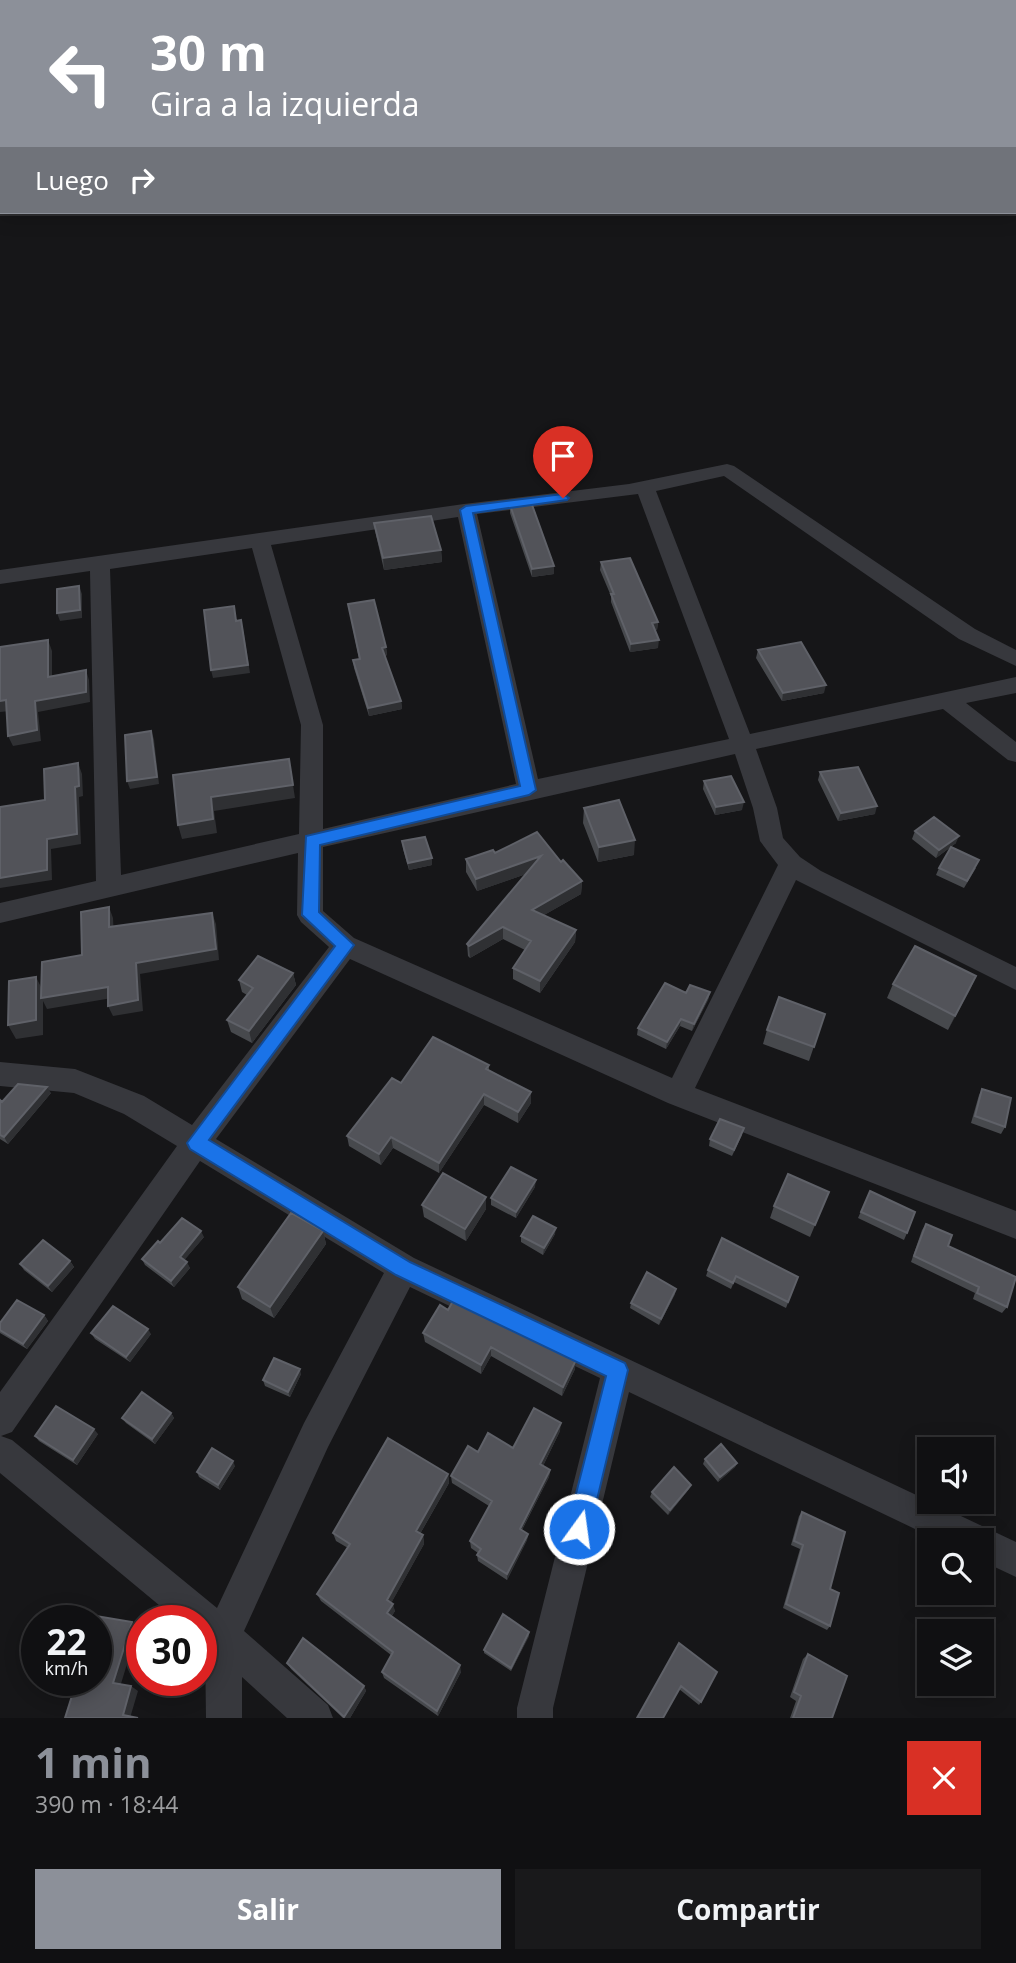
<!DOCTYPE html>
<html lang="es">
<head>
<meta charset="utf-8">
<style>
	body { margin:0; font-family:"Open Sans",sans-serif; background:#19191b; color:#f1f3f6; height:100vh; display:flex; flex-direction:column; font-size:26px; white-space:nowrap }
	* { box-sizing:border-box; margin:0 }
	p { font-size:23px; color:#9c9d9f }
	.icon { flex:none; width:38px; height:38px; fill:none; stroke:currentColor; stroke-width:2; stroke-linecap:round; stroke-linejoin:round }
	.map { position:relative; height:1718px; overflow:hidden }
	.sheet { display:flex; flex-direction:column; background:#101012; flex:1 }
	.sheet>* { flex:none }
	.top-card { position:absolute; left:0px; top:0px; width:1017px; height:214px; box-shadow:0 4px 18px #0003,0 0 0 2px #303032; background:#8c9099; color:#fff; overflow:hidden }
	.fabs { position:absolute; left:917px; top:1437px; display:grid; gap:14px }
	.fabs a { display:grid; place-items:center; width:77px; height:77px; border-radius:0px; background:#101012; box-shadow:0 4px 18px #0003,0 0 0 2px #303032; font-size:35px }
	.speed { position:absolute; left:21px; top:1605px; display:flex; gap:14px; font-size:35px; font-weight:700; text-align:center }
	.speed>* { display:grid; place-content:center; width:91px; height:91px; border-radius:50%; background:#101012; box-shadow:0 4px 18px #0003,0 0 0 2px #303032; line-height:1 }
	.speed small { font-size:18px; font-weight:400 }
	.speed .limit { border:10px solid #d22; background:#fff; color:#111 }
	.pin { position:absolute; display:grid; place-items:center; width:60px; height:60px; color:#fff; margin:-72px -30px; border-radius:50% 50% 50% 0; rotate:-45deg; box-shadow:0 0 7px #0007 }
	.pin .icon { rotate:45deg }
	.me { position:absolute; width:77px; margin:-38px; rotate:14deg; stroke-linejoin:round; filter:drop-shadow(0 0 5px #0008) }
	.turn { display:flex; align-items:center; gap:24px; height:147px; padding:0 35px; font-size:32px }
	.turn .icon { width:91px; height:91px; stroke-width:2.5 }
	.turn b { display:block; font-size:49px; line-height:60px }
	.then { display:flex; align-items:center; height:66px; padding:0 35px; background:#0003; gap:14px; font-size:26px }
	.round { display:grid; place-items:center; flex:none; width:74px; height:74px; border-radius:0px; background:#19191b }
	.overview { display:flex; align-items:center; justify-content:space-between; height:119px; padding:0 35px }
	h1 { font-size:42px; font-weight:700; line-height:52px; color:#8c9099 }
	.primary-button { display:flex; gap:14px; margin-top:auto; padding:14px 35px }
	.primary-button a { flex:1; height:80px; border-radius:0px; background:#8c9099; color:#fff; font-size:28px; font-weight:700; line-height:80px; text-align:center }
	.primary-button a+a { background:#19191b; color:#f1f3f6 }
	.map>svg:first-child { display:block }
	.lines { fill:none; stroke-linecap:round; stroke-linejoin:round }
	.street { fill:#37383d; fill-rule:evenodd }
	.wall { fill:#47494d }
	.shaded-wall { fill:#2f3033 }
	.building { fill:#525359; stroke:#5f6168; stroke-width:2 }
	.route { fill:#1a73e8; stroke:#114b97; stroke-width:2 }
</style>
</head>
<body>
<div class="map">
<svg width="1016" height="1718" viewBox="0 0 1016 1718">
	<rect width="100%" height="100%" fill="#161618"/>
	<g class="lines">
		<path class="street" d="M727,464L734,466L975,629L1016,650V666L959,639L724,476L656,491L750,734L1016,677V693L966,703L1016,742V762L1008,760L943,709L756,749L777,808L783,838L800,857L821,871L1016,967V990L796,880L695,1088L1016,1211V1239L668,1103L350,959L216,1139L414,1258L1016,1542V1577L982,1561V1540H938L629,1392L553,1708V1718H517V1708L600,1378L410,1287L328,1447L244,1631L328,1705L333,1718H287L242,1677V1718H206L205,1644L201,1641V1620H177L0,1473V1392L177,1146L124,1114L74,1093L0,1086V1062L75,1069L144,1096L192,1125L329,947L301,922L297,915L298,853L0,923V903L96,881L90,571L0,584V570L464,504L629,484ZM638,494L729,739L538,779L477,514ZM458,517L516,784L323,829V725L271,545ZM252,548L301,725L299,834L121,875L110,569ZM735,754L753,808L760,841L778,865L672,1078L354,938L323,911V847ZM200,1161L384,1273L304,1423L217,1608L12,1440L1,1436L12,1432Z"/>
	</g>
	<path class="wall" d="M510,505L554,574L532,577L510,513Z
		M374,523L441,550L442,562L384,570L376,535Z
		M601,562L658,622L657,630H655L658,648L630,652L611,602V596L600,570Z
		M348,604L386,647L387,655L385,656L401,701L402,709L369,716L354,668L353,660L359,659Z
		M758,650L824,693L782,701L756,658Z
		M820,772L875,814L838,821L818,780Z
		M704,781L742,810L715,815L703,789Z
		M584,808L634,855L598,862L583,823Z
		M915,831L956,843L936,858L912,839Z
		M402,841L432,858V865L409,870L403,849Z
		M495,853L561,862L582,881L581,894L544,915L576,930L575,942L540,993L513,979V968L525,950L503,939L470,958L468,956L467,944L526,874L477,891L466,872V859Z
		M939,868H976L964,888L936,875Z
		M293,973L296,985L252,1043L231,1032L227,1020L247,995L242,992L239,980Z
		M976,976L948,1030L887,998L893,984Z
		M710,992L708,1000L692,1031L680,1026L666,1049L637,1035L638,1028Z
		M825,1014L809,1061L763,1044L767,1030Z
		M489,1065V1070L531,1092V1103L518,1123L484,1105L439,1173L393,1148L381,1165L349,1146L347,1136L401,1083Z
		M982,1089L1005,1127L1001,1134L971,1123L979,1095Z
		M51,1093L8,1144L0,1139V1100L2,1102Z
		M742,1135L732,1156L709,1146L710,1139Z
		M535,1187L516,1218L491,1205V1198Z
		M870,1191L907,1233L904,1240L858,1218Z
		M829,1192L810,1237L770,1218L774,1206Z
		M486,1197V1209L466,1241L424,1217L422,1205Z
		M926,1224L1007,1307L1002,1313L973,1299L975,1293L911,1262L922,1230Z
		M323,1231L326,1244L274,1318L242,1299L238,1287Z
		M555,1234L543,1255L521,1242V1236Z
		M204,1237L184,1260L190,1268L174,1287L145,1265L142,1259L160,1243Z
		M70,1261L74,1267L52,1292L24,1270L20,1264Z
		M708,1270L798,1277L786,1308L734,1282L731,1289L706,1276Z
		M675,1294L659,1325L630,1308L631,1303Z
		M448,1310L575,1369L562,1396L491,1356L481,1374L425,1342L423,1333Z
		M44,1315L48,1321L27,1349L0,1333V1323Z
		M91,1333L151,1334L130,1362L95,1339Z
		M301,1374L290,1397L265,1386L263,1380Z
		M171,1413L174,1418L155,1444L126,1423L122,1418Z
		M560,1431L543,1466L550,1470L549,1477L522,1530L528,1534L527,1540L507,1580L478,1561L477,1555L478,1553L471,1548L470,1541L489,1506L452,1483L451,1476L478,1452L513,1448Z
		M98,1434L77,1465L39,1441L35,1436Z
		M705,1459L737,1463L735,1467L718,1482L703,1464Z
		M235,1466L220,1490L199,1477L197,1472Z
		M448,1474L449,1483L420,1534L423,1535L424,1544L391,1603L395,1611L391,1617L461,1672L438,1716L384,1678L382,1672L391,1655L321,1601L317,1594L348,1548L336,1541L333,1533Z
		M689,1489L668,1515L650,1497L652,1492Z
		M802,1512L830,1626L827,1630L783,1608L800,1549L791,1545L799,1516Z
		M529,1636L511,1671L484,1653V1650Z
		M679,1643L701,1702L699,1705L679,1689Z
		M808,1654L832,1718H790L796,1701L790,1697L803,1659Z
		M287,1663L364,1686L366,1691L350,1718H343L291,1669Z"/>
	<path class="shaded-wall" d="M441,550L442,562L384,570L383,558Z
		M554,566V574L532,577V569Z
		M79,586L82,594V618L60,621L57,613Z
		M658,622L657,630L651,631L652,623Z
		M243,628L250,673L213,678L211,670Z
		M48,640L52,651V687L48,677Z
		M659,640L658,648L630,652L631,644Z
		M386,647L387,655L383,656L382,648Z
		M86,670L89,680L90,702L38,712L41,741L13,746L8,736L35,701Z
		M826,685L824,693L782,701L783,693Z
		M6,700L10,711L0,712V701Z
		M401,701L402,709L369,716L368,708Z
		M151,731L154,739L159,784L130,789L127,781Z
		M289,759L295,798L214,811L217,833L182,839L178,825L211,797Z
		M78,763L82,774L83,796L79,797L81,844L51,849L52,880L0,888V878L75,787Z
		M744,802L742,810L715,815L716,807Z
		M877,806L875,814L838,821L841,813Z
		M959,836L956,843L936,858L939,850Z
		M635,840L634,855L598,862L599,847Z
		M541,856V869L477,891L476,879Z
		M432,858V865L409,870L408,863Z
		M582,881L581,894L532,922V910Z
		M109,907L113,918L114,938L109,927Z
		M212,913L216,924L219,960L140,974L143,1011L113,1016L108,1006L136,963Z
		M503,927V939L470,958L469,946Z
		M576,930L575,942L540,993V981Z
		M293,973L296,985L252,1043L249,1031Z
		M976,976L970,990L948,1030L955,1016Z
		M36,977L43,991L108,987L112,998L47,1009L43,1001V1035L16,1039L8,1025Z
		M710,992L708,1000L692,1031L694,1024Z
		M681,1019L680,1026L666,1049L667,1042Z
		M47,1087L51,1093L8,1144L4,1137Z
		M531,1092V1103L518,1123V1112Z
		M484,1094V1105L439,1173V1163Z
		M391,1137L393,1148L381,1165L379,1154Z
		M536,1180L535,1187L516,1218V1212Z
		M486,1197V1209L466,1241L465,1229Z
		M556,1228L555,1234L543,1255L544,1248Z
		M201,1231L204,1237L182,1263L180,1257Z
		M323,1231L326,1244L274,1318L270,1307Z
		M70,1261L74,1267L52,1292L48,1286Z
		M187,1262L190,1268L174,1287L171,1281Z
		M676,1289L675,1294L659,1325L661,1319Z
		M44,1315L48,1321L27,1349L23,1344Z
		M148,1329L151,1334L130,1362L126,1357Z
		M491,1347V1356L481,1374V1365Z
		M576,1360L575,1369L562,1396L563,1387Z
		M300,1369L301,1374L290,1397L288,1392Z
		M171,1413L174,1418L155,1444L152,1439Z
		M561,1423L560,1431L540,1472V1464Z
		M94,1429L98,1434L77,1465L73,1460Z
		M233,1461L235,1466L220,1490L218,1485Z
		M737,1463L735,1467L718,1482L720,1477Z
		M550,1470L549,1477L519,1535L520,1529Z
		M448,1474L449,1483L417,1539L416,1531Z
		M691,1485L689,1489L668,1515L670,1510Z
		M528,1534L527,1540L507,1580V1574Z
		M423,1535L424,1544L389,1607L387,1600Z
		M393,1604L395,1611L389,1620L387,1613Z
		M132,1622L138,1628L120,1687L113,1683Z
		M529,1632V1636L511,1671V1668Z
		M460,1665L461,1672L438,1716L437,1711Z
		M131,1686L138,1691L130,1718L123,1715Z
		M364,1686L366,1691L350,1718H345L344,1717Z"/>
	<path class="building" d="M531,502L554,566L532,569L510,505Z
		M431,516L441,550L383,558L374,523Z
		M630,558L658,622L652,623L659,640L631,644L611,594H614L601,562Z
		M79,586L80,610L57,613V589Z
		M374,600L386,647L382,648L401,701L368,708L353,660L360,659L348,604Z
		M234,606L236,621L241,620L248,665L211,670L204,610Z
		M48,640V677L86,670V692L35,701L37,730L8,736L6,700L0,701V647Z
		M801,642L826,685L783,693L758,650Z
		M151,731L157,777L127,781L125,735Z
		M289,759L293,785L211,797L213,819L178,825L173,775Z
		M78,763L79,786L75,787L77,834L47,839V870L0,878V807L45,800L44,769Z
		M858,767L877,806L841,813L820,772Z
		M731,776L744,802L716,807L704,781Z
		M619,800L635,840L599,847L584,808Z
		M934,817L959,836L939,850L915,831Z
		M537,832L561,862L563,860L582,881L532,910L576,930L540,981L513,968L531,941L503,927L469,946L467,944L541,856L476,879L466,859L493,850L495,853Z
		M425,837L432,858L408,863L402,841Z
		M951,847L979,860L967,881L939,868Z
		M109,907V927L212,913L216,949L136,963L138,1000L108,1006V987L41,998L42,962L82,955L81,912Z
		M915,946L976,976L955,1016L893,984Z
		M258,956L293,973L249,1031L227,1020L253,988L239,980Z
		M36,977V1020L8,1025L9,981Z
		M665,983L686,993L690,985L710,992L694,1024L681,1019L667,1042L638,1028Z
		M779,997L825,1014L814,1047L767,1030Z
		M433,1037L489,1065L486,1069L531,1092L518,1112L484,1094L439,1163L391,1137L379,1154L347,1136L392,1078L401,1083Z
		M18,1084L47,1087L4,1137L0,1135V1100L2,1102Z
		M982,1089L1011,1098L1005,1127L975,1116Z
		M720,1119L744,1128L734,1150L710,1139Z
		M511,1167L536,1180L516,1212L491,1198Z
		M443,1173L486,1197L465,1229L422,1205Z
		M788,1174L829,1192L815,1225L774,1206Z
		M870,1191L915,1212L907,1233L861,1212Z
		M291,1213L323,1231L270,1307L238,1287Z
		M533,1216L556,1228L544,1248L521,1236Z
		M182,1218L201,1231L180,1257L187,1262L171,1281L142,1259L158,1241L160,1243Z
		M926,1224L952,1235L948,1246L1016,1277L1007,1307L977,1293L979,1287L914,1256Z
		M722,1238L798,1277L788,1302L736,1276L733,1283L708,1270Z
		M43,1240L70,1261L48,1286L20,1264Z
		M647,1272L676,1289L661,1319L631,1303Z
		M17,1300L44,1315L23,1344L0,1330V1323Z
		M453,1301L576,1360L563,1387L491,1347L481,1365L423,1333L440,1305L448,1310Z
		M113,1306L148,1329L126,1357L91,1333Z
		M274,1358L300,1369L288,1392L263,1380Z
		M142,1392L171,1413L152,1439L122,1418Z
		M56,1406L94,1429L73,1460L35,1436Z
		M534,1408L561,1423L540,1464L550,1470L520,1529L528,1534L507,1574L477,1555L481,1549L470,1541L492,1501L451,1476L468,1446L478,1452L488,1433L513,1448Z
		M388,1438L448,1474L416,1531L423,1535L387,1600L393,1604L387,1613L460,1665L437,1711L382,1672L393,1652L317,1594L350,1544L333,1533Z
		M721,1444L737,1463L720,1477L705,1459Z
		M212,1448L233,1461L218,1485L197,1472Z
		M674,1467L691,1485L670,1510L652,1492Z
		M802,1512L845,1532L830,1589L839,1593L830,1626L786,1604L803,1545L794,1541Z
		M84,1614L132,1622L113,1683L131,1686L123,1715L138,1718H65L77,1680H96V1620H82Z
		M503,1614L529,1632L511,1668L484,1650Z
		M303,1638L364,1686L344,1717L287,1663Z
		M679,1643L717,1672L701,1702L681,1686L663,1718H637Z
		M808,1654L847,1676L832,1718H793L801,1696L794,1692Z"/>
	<path class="route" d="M563,494L569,498L567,500L473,513L536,790L529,795L320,845L319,912L354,945L209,1140L410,1262L625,1363L628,1370L590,1529L586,1537L579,1540L571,1537L567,1529L606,1376L396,1275L190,1149L187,1143L335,946L302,915L306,836L520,786L460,510L466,506Z"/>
</svg>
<div class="fabs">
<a><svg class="icon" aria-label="sound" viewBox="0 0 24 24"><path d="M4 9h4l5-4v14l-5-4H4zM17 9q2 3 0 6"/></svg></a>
<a><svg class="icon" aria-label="search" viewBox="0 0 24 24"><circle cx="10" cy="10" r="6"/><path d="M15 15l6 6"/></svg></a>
<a><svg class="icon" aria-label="layers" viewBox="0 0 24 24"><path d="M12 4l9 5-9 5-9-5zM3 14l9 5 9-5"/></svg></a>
</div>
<div class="speed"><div>22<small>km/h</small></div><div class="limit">30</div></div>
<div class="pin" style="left:563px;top:498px;background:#d93025"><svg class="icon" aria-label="arrive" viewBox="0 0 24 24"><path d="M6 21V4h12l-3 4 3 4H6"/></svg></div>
<svg class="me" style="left:579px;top:1529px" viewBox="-20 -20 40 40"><circle r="17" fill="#1a73e8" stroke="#fff" stroke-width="3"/><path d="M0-11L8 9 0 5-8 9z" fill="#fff"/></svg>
<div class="top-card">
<div class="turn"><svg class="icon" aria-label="left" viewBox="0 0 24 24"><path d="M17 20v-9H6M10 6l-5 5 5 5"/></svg><div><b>30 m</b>Gira a la izquierda</div></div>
<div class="then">Luego<svg class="icon" aria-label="right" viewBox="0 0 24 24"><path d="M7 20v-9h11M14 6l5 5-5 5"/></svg></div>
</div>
</div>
<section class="sheet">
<div class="overview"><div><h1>1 min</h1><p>390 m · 18:44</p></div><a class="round" style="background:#d93025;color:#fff"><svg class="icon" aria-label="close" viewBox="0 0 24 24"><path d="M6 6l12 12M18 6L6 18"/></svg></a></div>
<div class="primary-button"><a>Salir</a><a>Compartir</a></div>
</section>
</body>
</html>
